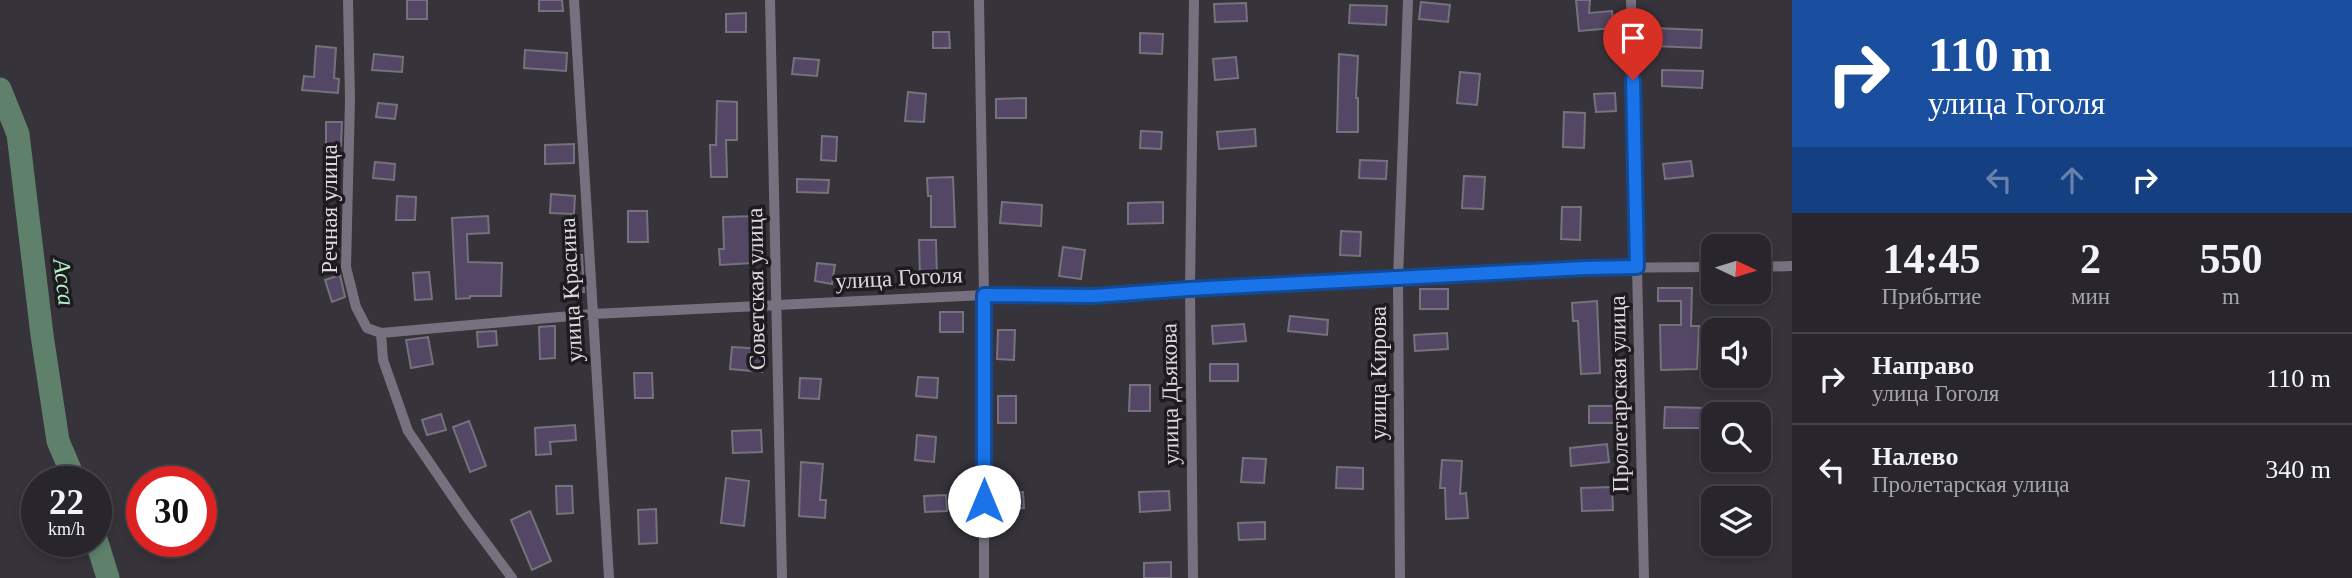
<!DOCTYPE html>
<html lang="ru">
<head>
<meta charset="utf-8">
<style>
	body { margin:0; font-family:Georgia,serif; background:#302e34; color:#f1f3f6; height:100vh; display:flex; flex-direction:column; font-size:26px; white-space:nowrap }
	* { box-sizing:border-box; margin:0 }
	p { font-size:23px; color:#a5a5a9 }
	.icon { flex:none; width:38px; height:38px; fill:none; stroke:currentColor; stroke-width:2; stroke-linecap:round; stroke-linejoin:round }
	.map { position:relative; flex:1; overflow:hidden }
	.panel { display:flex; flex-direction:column; background:#28262c; width:560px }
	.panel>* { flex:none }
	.top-card { background:#1a4fa0; color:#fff; overflow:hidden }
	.needle { width:46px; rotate:94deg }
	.tools { position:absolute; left:1701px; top:234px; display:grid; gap:14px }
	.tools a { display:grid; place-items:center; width:70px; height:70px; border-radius:14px; background:#28262c; box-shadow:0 4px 10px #0003,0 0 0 2px #444348; font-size:35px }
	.speed { position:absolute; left:21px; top:466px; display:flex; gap:14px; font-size:35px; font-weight:700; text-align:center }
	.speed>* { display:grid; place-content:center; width:91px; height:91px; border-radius:50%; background:#28262c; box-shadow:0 4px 10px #0003,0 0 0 2px #444348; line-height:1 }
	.speed small { font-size:18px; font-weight:400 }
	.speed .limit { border:10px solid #d22; background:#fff; color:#111 }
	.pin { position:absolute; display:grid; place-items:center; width:60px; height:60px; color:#fff; margin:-72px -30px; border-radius:50% 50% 50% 0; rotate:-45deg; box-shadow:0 0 7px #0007 }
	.pin .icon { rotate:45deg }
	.me { position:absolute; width:77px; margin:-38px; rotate:0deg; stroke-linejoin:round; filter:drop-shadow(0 0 5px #0008) }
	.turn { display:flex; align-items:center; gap:24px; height:147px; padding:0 21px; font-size:32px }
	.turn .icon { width:91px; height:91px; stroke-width:2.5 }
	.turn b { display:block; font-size:49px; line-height:60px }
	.lanes { display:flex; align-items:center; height:66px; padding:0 21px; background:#0003; justify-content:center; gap:35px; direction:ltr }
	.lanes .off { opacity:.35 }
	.eta { display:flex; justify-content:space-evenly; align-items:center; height:119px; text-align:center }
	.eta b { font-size:42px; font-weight:700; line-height:49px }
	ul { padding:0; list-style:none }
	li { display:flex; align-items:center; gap:21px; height:91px; padding:0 21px; border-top:2px solid #444348 }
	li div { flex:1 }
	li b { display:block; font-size:26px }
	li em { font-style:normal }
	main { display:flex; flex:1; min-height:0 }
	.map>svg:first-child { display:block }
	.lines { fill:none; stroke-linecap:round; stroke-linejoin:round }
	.river { stroke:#5f806a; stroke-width:23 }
	.building { fill:#534765; stroke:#75727b; stroke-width:2 }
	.minor { stroke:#77717f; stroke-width:10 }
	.route-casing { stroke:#114b97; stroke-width:18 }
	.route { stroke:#1a73e8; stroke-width:12 }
	.labels { text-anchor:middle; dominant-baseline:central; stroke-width:7; stroke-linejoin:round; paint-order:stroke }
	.street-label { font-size:23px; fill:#dbd9de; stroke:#1d1b1f }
	.water-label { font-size:24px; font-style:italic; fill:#b5f1ca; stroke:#1d1b1f }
</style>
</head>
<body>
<main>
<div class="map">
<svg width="1792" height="578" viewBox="0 0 1792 578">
	<rect width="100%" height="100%" fill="#36333a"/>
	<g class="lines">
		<path class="river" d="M0,89L18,134L42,335L58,441L75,481
			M96,539L108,578"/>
	</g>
	<path class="building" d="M407,0H427V19H407Z
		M539,0H562L563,11H539Z
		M1576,0H1590L1589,13L1612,11L1613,28L1579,31Z
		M1421,2L1450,5L1448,22L1419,19Z
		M1246,3L1247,21L1215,22L1214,4Z
		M1350,5L1387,6L1386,25L1349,23Z
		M746,13V32H726V14Z
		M1654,28L1702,30L1701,48L1653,46Z
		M933,32H949L950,48H933Z
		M1140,33L1163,34L1162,54L1140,53Z
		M316,46L336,48L334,78L339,79L338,93L302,90L304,76L314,77Z
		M525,50L567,53L566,71L524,68Z
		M374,54L403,57L402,72L372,70Z
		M1339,54L1358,56L1356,98H1358V132H1337Z
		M1236,57L1238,78L1215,80L1213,59Z
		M794,58L819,60L817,76L792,74Z
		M1662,70L1703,71L1702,88L1662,86Z
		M1460,72L1480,74L1477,105L1457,103Z
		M908,92L926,94L924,122L905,121Z
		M1615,93L1616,111L1596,112L1594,94Z
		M1026,98V118H996V99Z
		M717,101L737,102V140H726L727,177H711L710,145H716Z
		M378,103L397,105L395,119L376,117Z
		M1564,112L1585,113L1584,148L1563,147Z
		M326,122H342L341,146L326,147Z
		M1255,129L1256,146L1219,149L1217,132Z
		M1141,131L1162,132L1161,149L1140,148Z
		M822,136L837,137L836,161L821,160Z
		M574,144V163L545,164V145Z
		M1360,160L1387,161L1386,179L1359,178Z
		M1691,161L1693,176L1665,179L1663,164Z
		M375,162L395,164L394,180L373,178Z
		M1464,176L1485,177L1483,209L1462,208Z
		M953,177L955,227H931V196H928L927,178Z
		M797,179L829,180L828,193L797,192Z
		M551,194L575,196L574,214L550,213Z
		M397,196L416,197L415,220H396Z
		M1002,202L1042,205L1041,226L1000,223Z
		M1163,202V223L1128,224V203Z
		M1562,207H1581L1580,240L1561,239Z
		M628,211H647L648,242H628Z
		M488,216L489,233L467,234L468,262L502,263L501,296H470V298L456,299L452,218Z
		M757,216V233H750L752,263L720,265L719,249H724L723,217Z
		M1341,231L1361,232L1360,256L1340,255Z
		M919,240H936L937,278H920Z
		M1063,247L1085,250L1081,279L1059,276Z
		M569,255H582L584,292H569Z
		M817,263L835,265L832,284L815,281Z
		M429,272L432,299L415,300L413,273Z
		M340,275L345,297L332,302L325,280Z
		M1658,288H1692L1691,326H1699L1697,369L1661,370L1660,325H1681V301H1658Z
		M1420,289H1448V309H1420Z
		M1597,301L1600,373L1581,374L1578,321H1573L1572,303Z
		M940,312H963V332H940Z
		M1290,316L1328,320L1327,335L1288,331Z
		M1244,324L1246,341L1213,344L1212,326Z
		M552,326H555V358L540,359L539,327Z
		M998,330H1015L1014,360L997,359Z
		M496,331L497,345L478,347L477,332Z
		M1447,333L1448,349L1415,351L1414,335Z
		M428,337L433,364L411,368L406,340Z
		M732,347L764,349L762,372L730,369Z
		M1210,364H1238V381H1210Z
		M634,373H652L653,398H635Z
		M918,377L938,378L937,398L916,396Z
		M800,378L821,379L819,399L799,398Z
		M1130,385H1150V411H1129Z
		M998,396H1016V423H998Z
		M1589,406H1615V423H1589Z
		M1665,407L1704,408L1703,428H1664Z
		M441,414L446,430L427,435L422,420Z
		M469,421L486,466L470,472L453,427Z
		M575,425L576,440L550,442L551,454L536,455L535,428Z
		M761,430L762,452L733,453L732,431Z
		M917,435L936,437L934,462L915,460Z
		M1607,444L1609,462L1571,466L1570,448Z
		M1243,458L1266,459L1264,483L1241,482Z
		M1442,460L1462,461L1460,494L1466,493L1468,518L1446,519L1445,488H1440Z
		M801,462L823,464L820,500H826L825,518L799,516Z
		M1337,467L1363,468V489L1336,488Z
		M726,478L749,481L744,526L721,523Z
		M556,486H572L573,513L557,514Z
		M1612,487L1613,510L1582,511L1581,488Z
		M1169,491L1170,510L1140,512L1139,492Z
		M1023,492L1024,508L998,510L997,493Z
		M946,495L947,511L925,512L924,496Z
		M656,509L657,543L639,544L638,510Z
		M530,511L551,561L532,570L511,520Z
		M1265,522V539L1239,540L1238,523Z
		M1171,562V578H1144V563Z"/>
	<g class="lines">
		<path class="minor" d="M348,0L350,100L346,267L356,307L367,328L381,333L383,360L408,431L466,516L512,578
			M574,0L609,578
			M770,0L782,578
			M979,0L984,295V578
			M1631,0L1644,578
			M1759,267L1792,266
			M381,333L593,314L984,295L1094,296L1585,268L1713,267
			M1193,578L1190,289L1194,0
			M1400,578L1398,279L1408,0"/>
	</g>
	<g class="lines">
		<g class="route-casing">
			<path id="route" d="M984,501V295L1094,296L1189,289L1585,268L1637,267L1633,80"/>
		</g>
		<use href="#route" class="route"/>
	</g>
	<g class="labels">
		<g class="street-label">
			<text transform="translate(329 209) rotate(-90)">Речная улица</text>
			<text transform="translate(899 278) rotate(-3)">улица Гоголя</text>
			<text transform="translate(756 289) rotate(-91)">Советская улица</text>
			<text transform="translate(571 290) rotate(-93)">улица Красина</text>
			<text transform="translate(1378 373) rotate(-90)">улица Кирова</text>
			<text transform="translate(1170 394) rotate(-91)">улица Дьякова</text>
			<text transform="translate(1619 394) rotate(-91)">Пролетарская улица</text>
		</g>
		<g class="water-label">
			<text transform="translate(64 282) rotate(83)">Асса</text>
		</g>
	</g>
</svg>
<div class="tools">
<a><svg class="needle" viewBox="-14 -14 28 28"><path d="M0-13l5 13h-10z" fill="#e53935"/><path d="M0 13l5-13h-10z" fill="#a5a5a9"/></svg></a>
<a><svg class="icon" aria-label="sound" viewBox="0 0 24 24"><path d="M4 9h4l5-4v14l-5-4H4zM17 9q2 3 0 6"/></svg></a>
<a><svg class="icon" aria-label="search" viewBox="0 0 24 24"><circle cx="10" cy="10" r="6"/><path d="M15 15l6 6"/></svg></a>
<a><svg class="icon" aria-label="layers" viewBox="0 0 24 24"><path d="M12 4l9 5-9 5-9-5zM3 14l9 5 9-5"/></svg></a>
</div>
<div class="speed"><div>22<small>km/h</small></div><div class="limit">30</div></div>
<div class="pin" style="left:1633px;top:80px;background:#d93025"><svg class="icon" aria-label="arrive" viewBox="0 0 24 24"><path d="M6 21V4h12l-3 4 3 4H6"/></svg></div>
<svg class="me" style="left:984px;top:501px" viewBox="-20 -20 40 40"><circle r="19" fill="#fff"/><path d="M0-13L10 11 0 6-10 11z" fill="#1a73e8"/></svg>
</div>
<section class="panel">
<div class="top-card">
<div class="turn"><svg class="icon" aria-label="right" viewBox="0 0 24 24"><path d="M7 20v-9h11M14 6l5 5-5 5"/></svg><div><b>110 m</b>улица Гоголя</div></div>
<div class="lanes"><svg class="icon off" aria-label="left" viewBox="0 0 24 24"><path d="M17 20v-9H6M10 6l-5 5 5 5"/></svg><svg class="icon off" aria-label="ahead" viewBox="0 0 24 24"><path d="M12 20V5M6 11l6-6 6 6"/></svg><svg class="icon" aria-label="right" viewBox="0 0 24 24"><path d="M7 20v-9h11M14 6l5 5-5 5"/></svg></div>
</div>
<div class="eta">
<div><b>14:45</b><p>Прибытие</p></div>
<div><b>2</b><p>мин</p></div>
<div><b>550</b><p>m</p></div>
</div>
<ul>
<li><svg class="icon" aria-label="right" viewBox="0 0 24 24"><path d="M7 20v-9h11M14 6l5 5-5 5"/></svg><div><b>Направо</b><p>улица Гоголя</p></div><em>110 m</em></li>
<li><svg class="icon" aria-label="left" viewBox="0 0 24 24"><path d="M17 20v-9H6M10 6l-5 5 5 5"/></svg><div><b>Налево</b><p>Пролетарская улица</p></div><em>340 m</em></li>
</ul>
</section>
</main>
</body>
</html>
